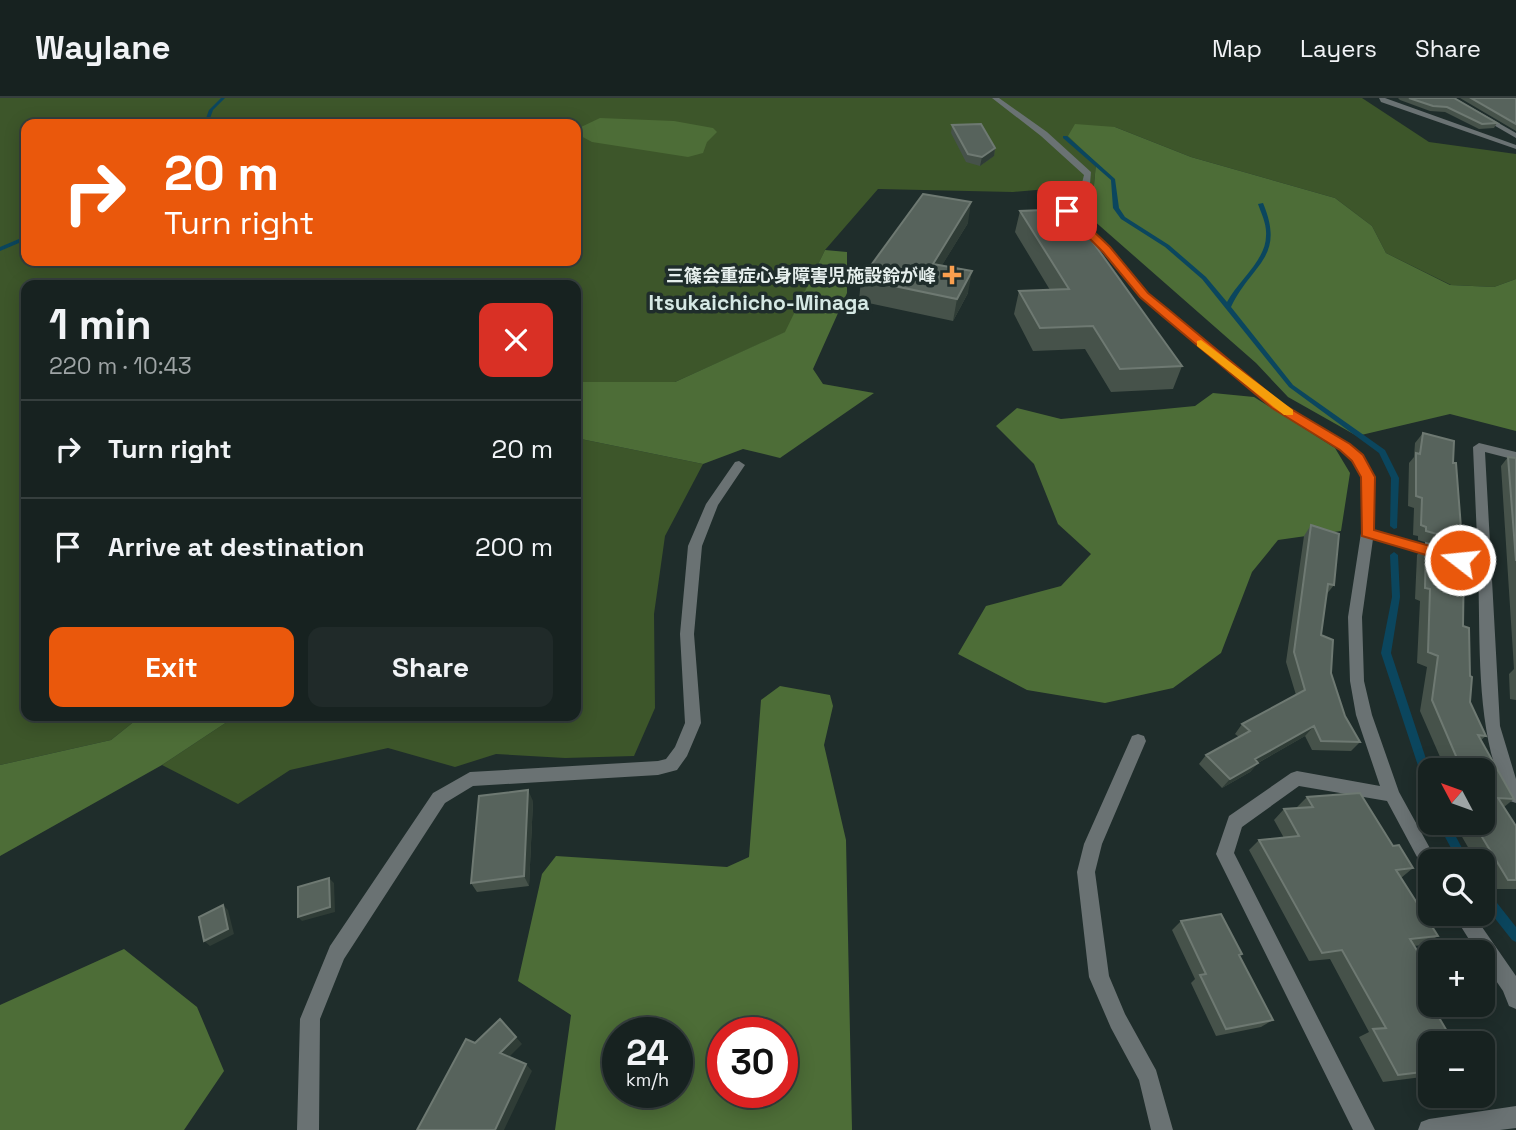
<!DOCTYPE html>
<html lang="en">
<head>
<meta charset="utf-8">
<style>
	body { margin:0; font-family:"Space Grotesk","Noto Sans JP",sans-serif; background:#202a29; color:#f1f3f6; height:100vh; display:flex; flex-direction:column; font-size:26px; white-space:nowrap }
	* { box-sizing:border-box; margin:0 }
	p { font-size:23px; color:#9ea4a5 }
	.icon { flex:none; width:38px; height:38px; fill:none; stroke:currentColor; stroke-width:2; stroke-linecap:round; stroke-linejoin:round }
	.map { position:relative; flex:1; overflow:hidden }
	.details { position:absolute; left:21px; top:182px; width:560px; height:441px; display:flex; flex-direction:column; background:#172220; border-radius:14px; box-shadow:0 4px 18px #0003,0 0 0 2px #363f3e }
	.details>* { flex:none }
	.hud { position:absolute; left:21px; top:21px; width:560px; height:147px; border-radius:14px; box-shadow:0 4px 18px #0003,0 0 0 2px #363f3e; background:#ea580c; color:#fff; overflow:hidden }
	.needle { width:46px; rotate:311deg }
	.fabs { position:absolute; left:1418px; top:660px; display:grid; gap:14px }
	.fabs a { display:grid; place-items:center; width:77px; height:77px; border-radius:14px; background:#172220; box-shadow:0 4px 18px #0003,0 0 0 2px #363f3e; font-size:35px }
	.speed { position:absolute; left:602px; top:919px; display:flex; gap:14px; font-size:35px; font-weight:700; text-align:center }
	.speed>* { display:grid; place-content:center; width:91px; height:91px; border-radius:50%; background:#172220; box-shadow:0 4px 18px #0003,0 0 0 2px #363f3e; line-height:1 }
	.speed small { font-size:18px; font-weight:400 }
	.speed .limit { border:10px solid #d22; background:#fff; color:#111 }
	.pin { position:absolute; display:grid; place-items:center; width:60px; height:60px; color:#fff; margin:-30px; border-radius:14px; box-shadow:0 4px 10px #0006 }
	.me { position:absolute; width:77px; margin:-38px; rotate:286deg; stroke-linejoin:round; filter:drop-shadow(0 0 5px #0008) }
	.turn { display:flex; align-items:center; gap:24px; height:147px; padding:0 28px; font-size:32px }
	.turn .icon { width:91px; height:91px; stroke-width:2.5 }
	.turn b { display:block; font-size:49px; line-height:60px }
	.round { display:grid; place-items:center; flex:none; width:74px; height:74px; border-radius:14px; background:#202a29 }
	.overview { display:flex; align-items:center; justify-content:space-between; height:119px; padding:0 28px }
	h1 { font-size:42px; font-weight:600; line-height:52px }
	.cta { display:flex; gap:14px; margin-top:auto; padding:14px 28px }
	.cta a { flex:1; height:80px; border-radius:14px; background:#ea580c; color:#fff; font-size:28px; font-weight:600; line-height:80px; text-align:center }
	.cta a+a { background:#202a29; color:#f1f3f6 }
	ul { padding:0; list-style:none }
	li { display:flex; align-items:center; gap:21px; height:98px; padding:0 28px; border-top:2px solid #363f3e }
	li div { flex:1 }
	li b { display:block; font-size:26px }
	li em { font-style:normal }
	header { display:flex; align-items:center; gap:42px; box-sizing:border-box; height:98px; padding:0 35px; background:#172220; border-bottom:2px solid #363f3e }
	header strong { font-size:33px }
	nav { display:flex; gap:38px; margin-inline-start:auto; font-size:24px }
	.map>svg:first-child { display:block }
	.green { fill:#3d562a; fill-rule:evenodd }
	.forest { fill:#4d6d37; fill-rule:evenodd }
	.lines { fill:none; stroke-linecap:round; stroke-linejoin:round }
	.stream { fill:#0b465e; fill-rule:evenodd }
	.street { fill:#6a7273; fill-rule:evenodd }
	.wall { fill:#46524a }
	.shaded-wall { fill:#2f3c36 }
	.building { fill:#57635c; stroke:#6e7972; stroke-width:2 }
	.route { fill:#ea580c; stroke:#983908; stroke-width:2 }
	.slow { fill:#f59e0b }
	.poi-dot { fill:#fa9f4e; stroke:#1f2d2b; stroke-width:2.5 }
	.labels { text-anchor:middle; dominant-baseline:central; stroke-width:7; stroke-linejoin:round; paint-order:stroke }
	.far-poi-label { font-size:18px; font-weight:bold; fill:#e6efed; stroke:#1f2d2b; text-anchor:end }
	.far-quarter-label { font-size:21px; font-weight:bold; fill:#d5e8e4; stroke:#1f2d2b }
</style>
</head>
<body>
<header>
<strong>Waylane</strong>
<nav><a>Map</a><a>Layers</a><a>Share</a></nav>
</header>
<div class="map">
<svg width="1516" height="1032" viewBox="0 0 1516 1032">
	<rect width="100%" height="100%" fill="#1f2d2b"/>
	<path class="green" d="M0,0H1362L1429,44L1516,56V181L1494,189L1451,187L1386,155L1372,128L1335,100L1191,59L1115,29L1069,38L1096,65L1094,87L1013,94L878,91L825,152L786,234L675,284H576V187H26V618H141L111,642L0,667ZM26,26H576V163H26Z
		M576,340L703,366L665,438L654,516L655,610L634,658L565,660L496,656L455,669L388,650L290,672L238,706L162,667L236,618H576Z"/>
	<path class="forest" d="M600,20L674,23L713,30L717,34L707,44L703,55L688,59L592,44L579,37L581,29Z
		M1075,26L1115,29L1191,59L1335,100L1372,128L1386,155L1450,187L1494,189L1516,181V333L1450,316L1357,338L1288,299L1256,265L1084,114L1083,102L1094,87L1096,65L1068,38Z
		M825,152L847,154V195L813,271L823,286L874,295L780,360L743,351L703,366L576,340V284H675L785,234Z
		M1213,295L1254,299L1335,350L1350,375L1341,433L1278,442L1252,474L1221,555L1173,590L1105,605L1027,592L958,556L986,508L1061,488L1091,456L1058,426L1034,366L996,328L1017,310L1061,321L1195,308Z
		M780,588L830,597L833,608L824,647L846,742L852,1032H555L571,917L518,883L542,776L556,758L727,769L749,759L761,602ZM677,934V994H618V934ZM723,934H782V994H723Z
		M141,618H236L162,667L0,758V667L111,642Z
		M124,851L197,909L224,973L184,1032H0V907Z"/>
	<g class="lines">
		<path class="stream" d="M221,0H225L213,12L208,26H204L209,12Z
			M1063,38H1067L1115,81L1119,110L1125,119L1169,147L1206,179L1227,204C1238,183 1266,162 1266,138C1267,127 1262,117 1258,106L1263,105C1286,160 1252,165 1231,209L1293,287L1385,352L1399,380L1397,430L1394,431L1390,428L1391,380L1379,355L1289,289L1202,181L1165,149L1121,121L1113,110L1111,82L1063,40Z
			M26,138V142L0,153V149Z
			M1394,454L1398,457L1400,499L1391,555L1430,673V693L1426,692L1425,689L1381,555L1392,499L1390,457Z
			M1437,724H1448L1469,763H1458Z
			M1482,790L1486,791L1516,829V844L1512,842L1482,804Z"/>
		<path class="street" d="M992,0H999L1047,34L1091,74L1090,86L1071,104V112L1109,150L1147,195L1281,306L1349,346L1362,357L1374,378L1373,432L1478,463L1473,349L1479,345L1516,354V362L1485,354L1500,628L1516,681V705L1510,703C1474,642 1481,542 1478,472L1373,441L1362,519L1364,583L1372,617L1399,694L1437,763H1430V774L1424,772L1387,703L1299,688L1242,729L1234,755L1375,1032H1353L1216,756L1229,718L1291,675L1297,673L1380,688L1356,617L1350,583L1348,519L1361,435L1362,378L1353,362L1341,352L1273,310L1141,199L1103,154L1063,113V103L1082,85L1084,77L1041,38Z
			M1379,0H1385L1516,47V51L1381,4Z
			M1447,0H1455L1516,35V40Z
			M739,363L745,367L718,407L702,448L694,536L701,625L687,658L677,672L658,677L473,688L445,705L344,861L320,921L319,1032H297L300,921L330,848L433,695L470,674L658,663L666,661L675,649L685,625L680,536L688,448L706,406L735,364Z
			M1138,636L1144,638L1146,643L1102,746L1095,774L1109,878L1125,916L1156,972L1173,1032H1151L1139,982L1111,930L1089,879L1077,774L1084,746L1132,638Z
			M1453,816H1473L1516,878V911L1509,908L1503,893L1482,862V854H1477Z
			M1516,1008V1030L1500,1032H1418L1421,1024L1429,1021Z"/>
	</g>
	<path class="wall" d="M1398,0H1454L1497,25L1494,30L1479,31L1445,14L1430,13L1400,2Z
		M1460,0H1516V33Z
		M952,27L995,50L994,58L980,68L966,64L951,35Z
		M1020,113L1182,268L1173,291L1111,294L1085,251L1033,253L1014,216L1019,193L1050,192L1015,134Z
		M968,125L942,167L968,195L953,223L859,203L861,181Z
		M1423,335L1453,365L1462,443L1453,453L1418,442V438L1413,437L1414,410L1408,408L1409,365L1414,359L1415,345Z
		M1508,359L1516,360V602L1510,601L1509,576L1514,571L1501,368Z
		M1311,427L1334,487L1326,497L1321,537L1331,575L1345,618L1360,644L1351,653L1312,652L1305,638L1258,665L1250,674L1222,690L1199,666L1206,657L1239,639L1235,636L1242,626L1296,597L1286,564L1304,438Z
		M1426,445L1463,528L1470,604L1486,638L1481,642L1514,701L1504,709L1516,728V791H1493L1482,773V763H1476L1454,725L1482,724V672H1439L1444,668L1420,613L1427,569L1417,565L1420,503L1415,501L1417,457Z
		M1307,699L1393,748L1413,770L1401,780L1438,838L1423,847L1414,848L1430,874V906H1433L1432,907L1430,945V978L1383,984L1359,939L1369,934L1330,861L1309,863L1249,752L1259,742L1284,740L1274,722L1284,711L1297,710V709Z
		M533,703L529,788L477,794L471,785Z
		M1181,823L1242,856L1239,858L1273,922L1261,929L1216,938L1191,885L1195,881L1172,832Z"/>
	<path class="shaded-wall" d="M995,50L994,58L980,68L982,59Z
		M971,104L968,125L930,187L933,166Z
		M972,173L968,195L953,223L957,201Z
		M1314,628L1305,638L1247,671L1255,661Z
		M1258,665L1250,674L1222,690L1230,681Z
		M528,692L533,703L529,788L524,778Z
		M329,780L334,785L335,814L302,823L298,819Z
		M223,807L228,812L234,836L210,848L204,843Z
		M516,939L522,946L506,962L500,955Z
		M526,966L532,973L504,1032H495Z"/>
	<path class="building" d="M1409,0H1454L1497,25L1482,26L1447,9L1433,8Z
		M1471,0H1516V26Z
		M981,26L995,50L982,59L968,56L952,27Z
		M923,96L971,104L933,166L972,173L957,201L861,181Z
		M1069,111L1182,268L1120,271L1093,228L1040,230L1019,193L1069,191L1020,113Z
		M1423,335L1454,343L1453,365H1456L1462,443L1426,433V429L1421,427L1422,400L1416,398V355L1420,356Z
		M1508,359L1516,360V463Z
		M1311,427L1339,436L1334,487L1328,486L1321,537L1333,542L1331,575L1345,618L1360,644L1321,643L1314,628L1255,661L1258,665L1230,681L1206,657L1250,633L1242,626L1305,592L1294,554Z
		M1426,445L1464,456L1463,528L1469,530L1470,578L1472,579L1470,604L1486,638L1478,637L1514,701L1498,700L1516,728V782H1508L1473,724H1482V672H1451L1447,665H1459L1432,602L1438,558L1428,554L1430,491L1425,490Z
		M528,692L524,778L471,785L479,698Z
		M1360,695L1393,748L1399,747L1413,770L1396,772L1438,838L1410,841L1430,874V902H1429L1430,906H1431L1454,945H1430V973L1398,977L1373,931L1386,930L1342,852L1322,855L1259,742L1299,738L1284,711L1313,709L1307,699Z
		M329,780L330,809L298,819V789Z
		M223,807L228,831L204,843L199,819Z
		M1221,816L1242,856L1239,857L1273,922L1226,931L1200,877L1206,876L1181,823Z
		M500,921L516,939L500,955L526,966L495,1032H417L466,941L475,945Z"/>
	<path class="route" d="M1064,111H1070L1110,149L1148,195L1169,212L1281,305L1350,346L1363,357L1375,379L1374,432L1465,458L1467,462L1465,466L1460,467L1362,438L1361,379L1352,363L1340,352L1272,310L1161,217L1140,199L1103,154L1064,115Z"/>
	<path class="slow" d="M1201,242L1293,312V317H1284L1197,248V243Z"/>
	<path class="poi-dot" d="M948.5 166.5h7v7h7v7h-7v7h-7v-7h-7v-7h7z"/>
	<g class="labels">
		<g class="far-poi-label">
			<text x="936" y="177">三篠会重症心身障害児施設鈴が峰</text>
		</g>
		<g class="far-quarter-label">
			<text x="759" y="204">Itsukaichicho-Minaga</text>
		</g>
	</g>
</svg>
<div class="fabs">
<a><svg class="needle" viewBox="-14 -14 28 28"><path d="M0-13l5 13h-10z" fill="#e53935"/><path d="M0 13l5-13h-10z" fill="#9ea4a5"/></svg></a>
<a><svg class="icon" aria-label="search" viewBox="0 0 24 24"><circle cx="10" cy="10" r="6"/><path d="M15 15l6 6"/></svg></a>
<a>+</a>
<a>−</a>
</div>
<div class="speed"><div>24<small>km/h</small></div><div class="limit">30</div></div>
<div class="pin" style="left:1067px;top:113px;background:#d93025"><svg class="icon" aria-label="arrive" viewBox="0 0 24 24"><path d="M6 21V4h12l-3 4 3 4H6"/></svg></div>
<svg class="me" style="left:1460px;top:462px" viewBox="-20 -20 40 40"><circle r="17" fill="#ea580c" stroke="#fff" stroke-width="3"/><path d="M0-11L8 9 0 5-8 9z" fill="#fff"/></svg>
<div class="hud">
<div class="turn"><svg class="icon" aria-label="right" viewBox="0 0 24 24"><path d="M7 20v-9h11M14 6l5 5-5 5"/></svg><div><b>20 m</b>Turn right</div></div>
</div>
<section class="details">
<div class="overview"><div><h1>1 min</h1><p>220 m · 10:43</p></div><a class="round" style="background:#d93025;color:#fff"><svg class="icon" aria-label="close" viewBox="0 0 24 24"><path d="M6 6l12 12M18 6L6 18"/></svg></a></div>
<ul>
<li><svg class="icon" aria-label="right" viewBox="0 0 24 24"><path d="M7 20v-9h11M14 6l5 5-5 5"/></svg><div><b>Turn right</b></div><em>20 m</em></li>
<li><svg class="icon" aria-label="arrive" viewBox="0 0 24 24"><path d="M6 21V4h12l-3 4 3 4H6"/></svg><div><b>Arrive at destination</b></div><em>200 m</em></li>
</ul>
<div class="cta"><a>Exit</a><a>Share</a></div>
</section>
</div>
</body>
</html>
